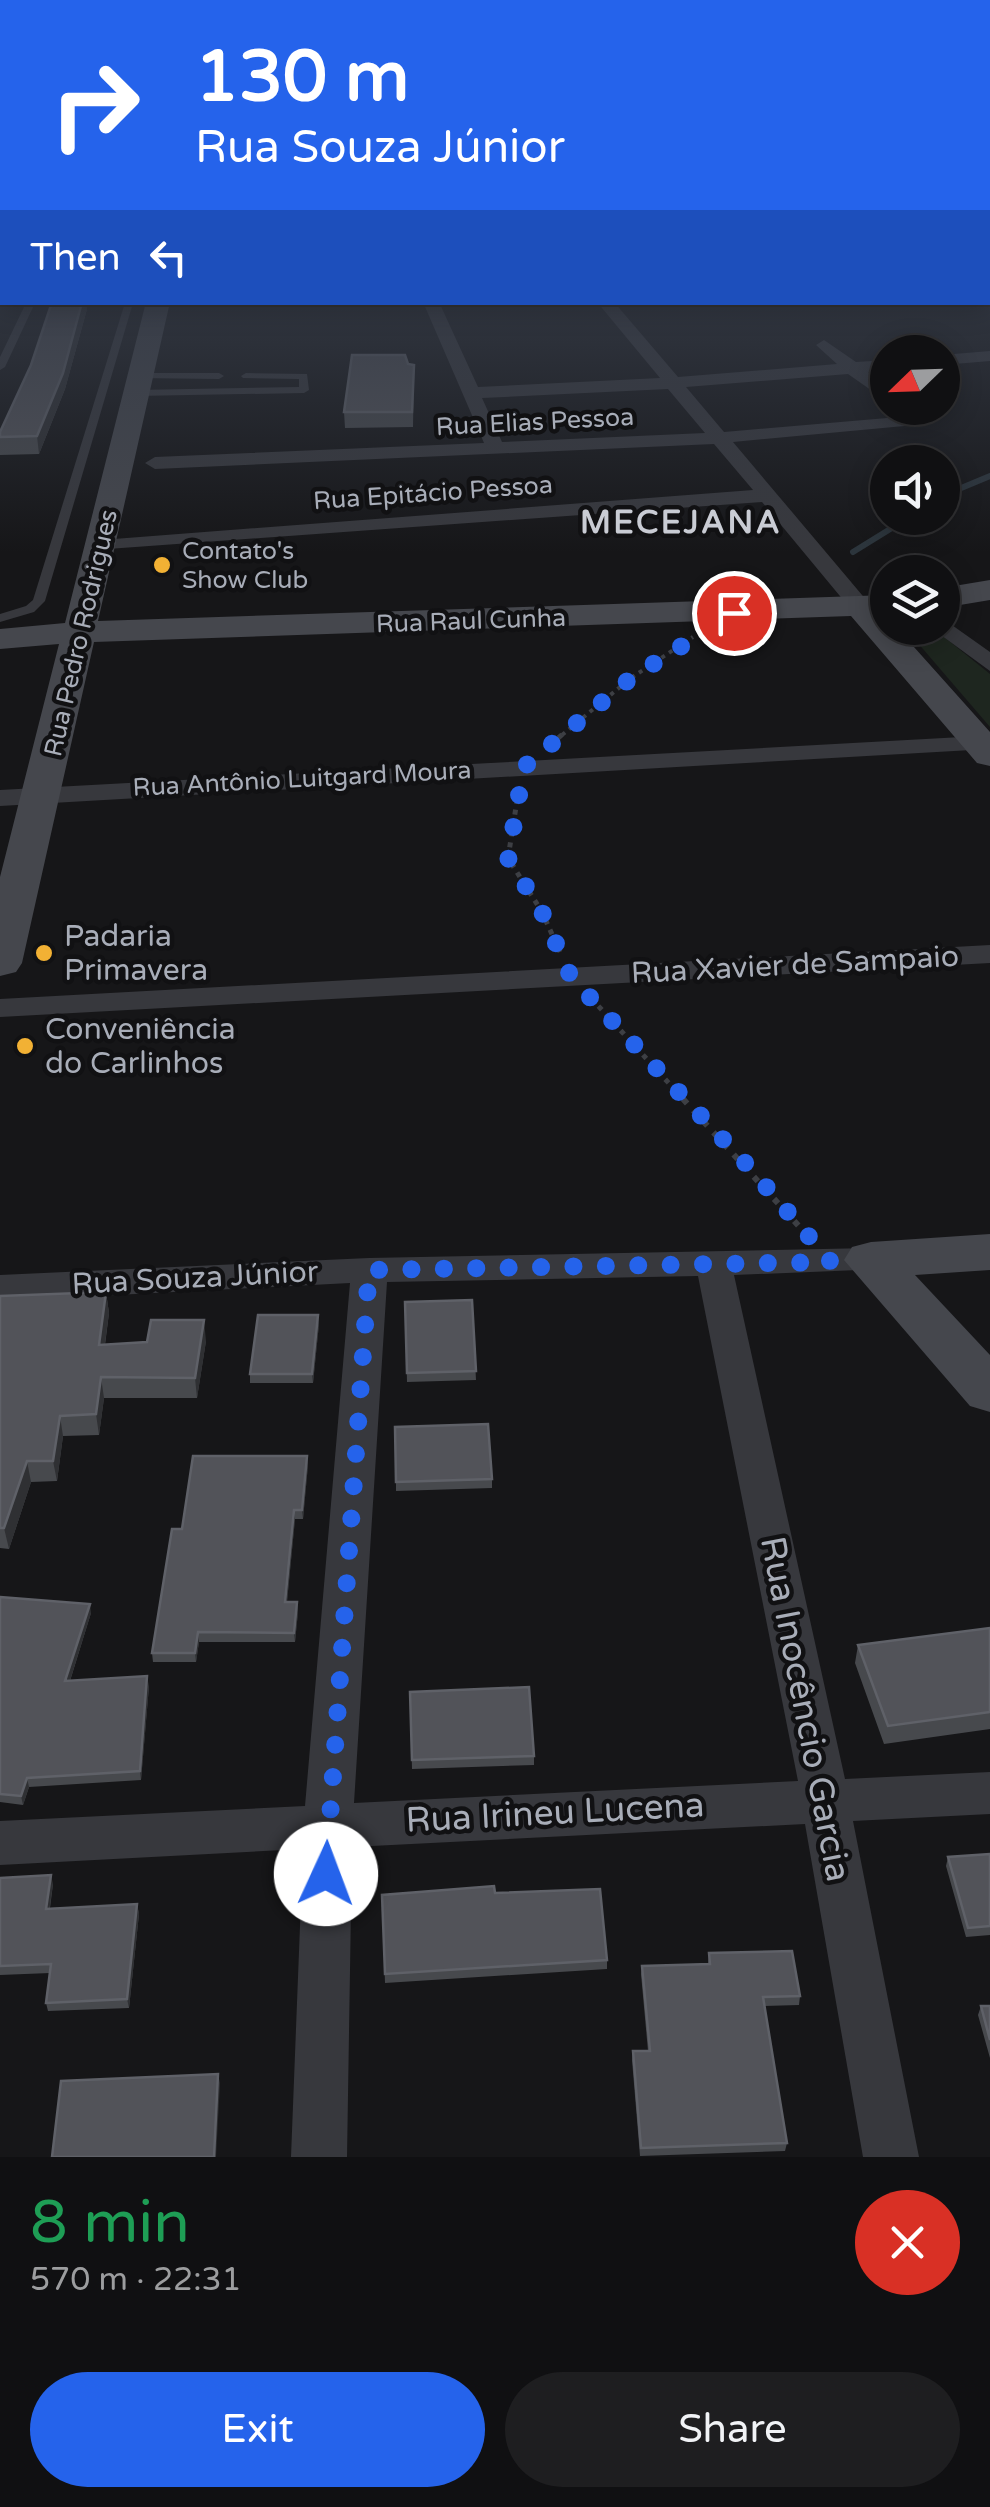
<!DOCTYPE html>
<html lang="en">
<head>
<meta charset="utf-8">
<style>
	body { margin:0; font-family:"Varela Round",sans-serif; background:#1e1e20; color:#f1f3f6; height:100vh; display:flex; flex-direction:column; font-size:38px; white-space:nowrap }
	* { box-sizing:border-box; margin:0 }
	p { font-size:32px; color:#9c9d9f }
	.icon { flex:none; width:55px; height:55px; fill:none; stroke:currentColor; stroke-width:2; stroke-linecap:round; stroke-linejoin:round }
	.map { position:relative; height:2157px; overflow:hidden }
	.panel { display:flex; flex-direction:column; background:#101012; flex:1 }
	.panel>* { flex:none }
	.guide { position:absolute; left:0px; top:0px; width:990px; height:305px; box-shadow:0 5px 25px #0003,0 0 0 2px #303032; background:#2563eb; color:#fff; overflow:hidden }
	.needle { width:65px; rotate:247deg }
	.buttons { position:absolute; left:870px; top:335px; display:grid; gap:20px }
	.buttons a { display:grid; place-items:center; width:90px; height:90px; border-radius:50%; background:#101012; box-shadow:0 5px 25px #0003,0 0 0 2px #303032; font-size:50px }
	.pin { position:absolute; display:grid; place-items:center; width:85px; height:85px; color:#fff; margin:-42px; border:5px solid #fff; border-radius:50%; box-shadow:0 2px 10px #0007 }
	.me { position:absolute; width:110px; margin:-55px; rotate:2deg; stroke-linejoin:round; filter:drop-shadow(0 0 8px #0008) }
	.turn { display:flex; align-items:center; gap:35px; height:210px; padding:0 30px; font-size:45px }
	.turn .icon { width:130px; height:130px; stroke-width:2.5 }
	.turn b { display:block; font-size:70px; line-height:85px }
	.then { display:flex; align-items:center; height:95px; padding:0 30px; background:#0003; gap:20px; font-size:38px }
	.round { display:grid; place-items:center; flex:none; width:105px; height:105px; border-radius:52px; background:#1e1e20 }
	.overview { display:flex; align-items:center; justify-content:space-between; height:170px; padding:0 30px }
	h1 { font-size:60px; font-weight:600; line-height:75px; color:#1e9e55 }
	.primary-button { display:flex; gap:20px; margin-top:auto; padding:20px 30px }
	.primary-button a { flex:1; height:115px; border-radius:60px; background:#2563eb; color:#fff; font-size:40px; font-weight:600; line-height:115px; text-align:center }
	.primary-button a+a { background:#1e1e20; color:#f1f3f6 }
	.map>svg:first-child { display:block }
	.green { fill:#1e261f }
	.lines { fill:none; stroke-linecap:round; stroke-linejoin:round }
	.stream { stroke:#2c353c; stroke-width:6 }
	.path-far2 { stroke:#3d3f44; stroke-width:4; stroke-dasharray:4 5; stroke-linecap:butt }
	.path-far1 { stroke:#3d3f44; stroke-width:5; stroke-dasharray:5 6; stroke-linecap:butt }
	.path { stroke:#3d3f44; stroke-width:6; stroke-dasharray:6 9; stroke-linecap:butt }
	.lane { fill:#37383d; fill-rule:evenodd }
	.street { fill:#37383d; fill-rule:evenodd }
	.secondary { fill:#45474d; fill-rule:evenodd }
	.primary { fill:#53555c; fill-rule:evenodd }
	.wall { fill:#47494d }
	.shaded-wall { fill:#2f3033 }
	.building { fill:#525359; stroke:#5f6168; stroke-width:2.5 }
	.route { stroke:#2563eb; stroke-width:18; stroke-dasharray:0 32.4 }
	.poi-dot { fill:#f2b134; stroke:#111113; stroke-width:4 }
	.labels { text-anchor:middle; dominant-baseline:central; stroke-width:9; stroke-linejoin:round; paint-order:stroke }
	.far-street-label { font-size:25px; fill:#a8adb8; stroke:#111113 }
	.far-poi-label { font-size:25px; fill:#a8adb8; stroke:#111113; text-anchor:start }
	.poi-label { font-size:30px; fill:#a8adb8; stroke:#111113; text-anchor:start }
	.street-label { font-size:30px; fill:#a8adb8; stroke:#111113 }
	.far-district-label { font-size:32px; font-weight:bold; letter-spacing:2.5px; fill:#c9ccd4; stroke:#111113 }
	.near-street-label { font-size:35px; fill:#a8adb8; stroke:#111113 }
</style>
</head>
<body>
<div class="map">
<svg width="990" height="2157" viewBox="0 0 990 2157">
	<rect width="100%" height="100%" fill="#161618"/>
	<path class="green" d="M905,628H933L990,674V727Z"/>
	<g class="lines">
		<path class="stream" d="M942,496L990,476
			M853,552L908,518"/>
		<path class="path-far2" d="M562,735L631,678L693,637"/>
		<path class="path-far1" d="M550,745L565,732
			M519,788L508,858L542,912L560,952
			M591,998L676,1091"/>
		<path class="path" d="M673,1088L806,1234"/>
		<path class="lane" d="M0,299L2,302H6L0,305Z
			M20,302L133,303L45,601L34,612L0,622V614L26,606L33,600L124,306L34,305L5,367L0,370V357L25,305Z
			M140,373H219L224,376L219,379L137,378L135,376Z
			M246,373L307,374L309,390L304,393L136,396L131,393L136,390L299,387V379L243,378L241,376Z"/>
		<path class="street" d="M423,302H439L478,387L660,378L597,302H614L678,377L837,364L816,345L824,340L856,362L888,360V370L868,372L888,388V402L848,374L686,387L724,432L922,415L924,419L915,425L733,442L873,608L862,615L854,613L762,502L94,550V542L101,540L753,490L714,444L155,469L145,463L155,457L484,443ZM668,389L705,433L502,442L482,398Z
			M990,351V361L942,365V355Z
			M942,618L990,652V671L934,630L942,628Z
			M980,736L990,740L989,749L0,806V790Z
			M990,945V963L0,1017V999Z
			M871,1248L884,1251L889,1260L884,1269L734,1275L845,1779L990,1772V1814L853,1821L919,2157H863L805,1824L352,1847L347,2157H291L303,1849L0,1865V1821L305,1806L350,1283L0,1301V1275L369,1258ZM698,1276L798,1781L354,1803L387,1282Z"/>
		<path class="secondary" d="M146,302H170L98,621L888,595V628H897L990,732V766L977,763L851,616L94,642L22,963L16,972L0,976V877L59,644L0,649V629L65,623Z
			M990,580V600L942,608V588Z
			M990,1234V1270L915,1275L990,1355V1412L970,1406L844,1260L852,1247L871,1242Z"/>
		<path class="primary" d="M988,259H990V274H988Z"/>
	</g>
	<path class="wall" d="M87,309L65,389L39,454L0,455V432Z
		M408,364L414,365L413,427L345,428L344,412Z
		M106,1292L109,1313L105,1345L206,1341L197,1398H104L99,1435L63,1436L57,1481L31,1482L9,1549L0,1548V1296Z
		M472,1300L476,1380L407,1382L405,1302Z
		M319,1324L313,1383H250V1374Z
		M307,1456L308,1465L303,1519H295L287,1602H297L298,1612L295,1642H199L196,1662H153L152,1653L182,1529Z
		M492,1479V1488L396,1491V1482Z
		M0,1597L91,1613L70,1681L149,1686L141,1780L29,1787L23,1805L0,1802Z
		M990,1628V1729L884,1744L855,1663L858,1645Z
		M410,1692L534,1756V1765L412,1769Z
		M990,1854V1935L966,1937L946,1866L948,1857Z
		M0,1878L53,1884L50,1908L137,1904L139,1914L129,2008L48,2011L46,2003L50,1973L0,1975Z
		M495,1893L607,1960V1969L385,1983L382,1895Z
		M709,1953L800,1996L799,2005L764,2006L787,2143L785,2151L640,2156L632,2060L633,2051H648L641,1974L642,1966L708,1964Z
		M981,2006H990V2058L978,2015Z"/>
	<path class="shaded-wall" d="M82,302H86L87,309L65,389L39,454L37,436Z
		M106,1292L109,1313L102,1365L99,1345Z
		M318,1315L319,1324L313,1383L312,1374Z
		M204,1320L206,1341L197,1398L195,1378Z
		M101,1377L104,1398L99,1435L96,1414Z
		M60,1416L63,1436L57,1481L53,1461Z
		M307,1456L308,1465L303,1519L302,1510Z
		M27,1461L31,1482L9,1549L4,1528Z
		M294,1510L295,1519L286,1611L285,1602Z
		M297,1602L298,1612L295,1642L294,1633Z
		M90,1604L91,1613L67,1690L65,1681Z
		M198,1632L199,1642L196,1662L195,1653Z
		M147,1676L149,1686L141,1780L140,1771Z
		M27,1778L29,1787L23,1805L21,1796Z
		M51,1875L53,1884L48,1918L46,1909Z
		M137,1904L139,1914L129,2008L127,1999Z
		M218,2074L220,2083L216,2157H214Z"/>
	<path class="building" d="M52,302H82L63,373L37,436L0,437V432L31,365Z
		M352,355H405L408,364L414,365L412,412H344Z
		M106,1292L99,1345L147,1342L151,1320H204L195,1378L101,1377L96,1414L60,1416L53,1461H27L4,1528H0V1296Z
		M472,1300L476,1371L407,1373L405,1302Z
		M258,1315H318L312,1374H250Z
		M488,1424L492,1479L396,1482L395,1427Z
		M193,1456H307L302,1510H294L285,1602H297L294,1633L198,1632L195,1653H152L172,1529H182Z
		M0,1597L90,1604L65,1681L147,1676L140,1771L27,1778L21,1796L0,1794Z
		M990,1628V1712L888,1726L858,1645Z
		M529,1687L534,1756L412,1760L410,1692Z
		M990,1854V1926L968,1928L948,1857Z
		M51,1875L46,1909L137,1904L127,1999L46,2003L51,1964L0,1966V1878Z
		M494,1886L495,1893L600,1889L607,1960L385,1974L382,1895Z
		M792,1951L800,1996L763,1997L787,2143L641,2148L633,2051H650L642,1966L710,1964L709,1953Z
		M981,2006H990V2040Z
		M218,2074L214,2157H52L61,2081Z"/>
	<linearGradient id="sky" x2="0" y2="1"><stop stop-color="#0c0c0d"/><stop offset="0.45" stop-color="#363c48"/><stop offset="1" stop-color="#363c48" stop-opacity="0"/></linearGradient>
	<rect width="990" height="552" fill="url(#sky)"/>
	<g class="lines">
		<path class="route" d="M326,1874L369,1270L831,1262L750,1168L571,977L542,912L508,858L524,767L631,678L734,613"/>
	</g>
	<g class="poi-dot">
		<circle cx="162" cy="565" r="10"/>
		<circle cx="44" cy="953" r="10"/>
		<circle cx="25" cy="1046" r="10"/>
	</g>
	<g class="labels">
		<g class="far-street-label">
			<text transform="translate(535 422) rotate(-3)">Rua Elias Pessoa</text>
			<text transform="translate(433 493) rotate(-4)">Rua Epitácio Pessoa</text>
			<text transform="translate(471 621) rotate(-2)">Rua Raul Cunha</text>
			<text transform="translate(81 633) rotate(-77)">Rua Pedro Rodrigues</text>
			<text transform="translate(302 779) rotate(-3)">Rua Antônio Luitgard Moura</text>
		</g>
		<g class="far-poi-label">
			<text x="182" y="551">Contato's<tspan x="182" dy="29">Show Club</tspan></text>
		</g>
		<g class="poi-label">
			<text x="64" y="936">Padaria<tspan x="64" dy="34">Primavera</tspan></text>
			<text x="45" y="1029">Conveniência<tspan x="45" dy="34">do Carlinhos</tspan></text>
		</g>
		<g class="street-label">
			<text transform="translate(795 965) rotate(-3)">Rua Xavier de Sampaio</text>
			<text transform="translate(195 1278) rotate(-3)">Rua Souza Júnior</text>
		</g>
		<g class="far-district-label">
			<text x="681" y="523">MECEJANA</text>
		</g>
		<g class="near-street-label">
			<text transform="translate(805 1709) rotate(79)">Rua Inocêncio Garcia</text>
			<text transform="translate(555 1813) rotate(-3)">Rua Irineu Lucena</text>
		</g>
	</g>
</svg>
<div class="buttons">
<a><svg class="needle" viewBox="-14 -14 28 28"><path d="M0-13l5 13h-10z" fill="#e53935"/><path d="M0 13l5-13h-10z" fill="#9c9d9f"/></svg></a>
<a><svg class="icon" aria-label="sound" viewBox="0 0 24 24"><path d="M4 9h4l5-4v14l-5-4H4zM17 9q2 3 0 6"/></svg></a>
<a><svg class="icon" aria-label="layers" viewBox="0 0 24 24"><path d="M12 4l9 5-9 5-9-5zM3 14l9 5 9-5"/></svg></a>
</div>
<div class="pin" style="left:734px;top:613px;background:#d93025"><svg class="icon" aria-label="arrive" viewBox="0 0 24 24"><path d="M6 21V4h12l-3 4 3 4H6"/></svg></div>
<svg class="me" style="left:326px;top:1874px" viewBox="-20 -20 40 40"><circle r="19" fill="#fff"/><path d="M0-13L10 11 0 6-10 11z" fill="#2563eb"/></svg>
<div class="guide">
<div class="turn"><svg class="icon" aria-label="right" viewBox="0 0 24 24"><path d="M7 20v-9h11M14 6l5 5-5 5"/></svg><div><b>130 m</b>Rua Souza Júnior</div></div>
<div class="then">Then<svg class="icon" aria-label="left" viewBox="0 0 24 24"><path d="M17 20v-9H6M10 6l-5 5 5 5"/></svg></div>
</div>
</div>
<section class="panel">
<div class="overview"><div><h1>8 min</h1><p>570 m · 22:31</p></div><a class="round" style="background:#d93025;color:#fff"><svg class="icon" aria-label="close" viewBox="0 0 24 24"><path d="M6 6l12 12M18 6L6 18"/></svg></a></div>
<div class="primary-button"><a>Exit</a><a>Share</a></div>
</section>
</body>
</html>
